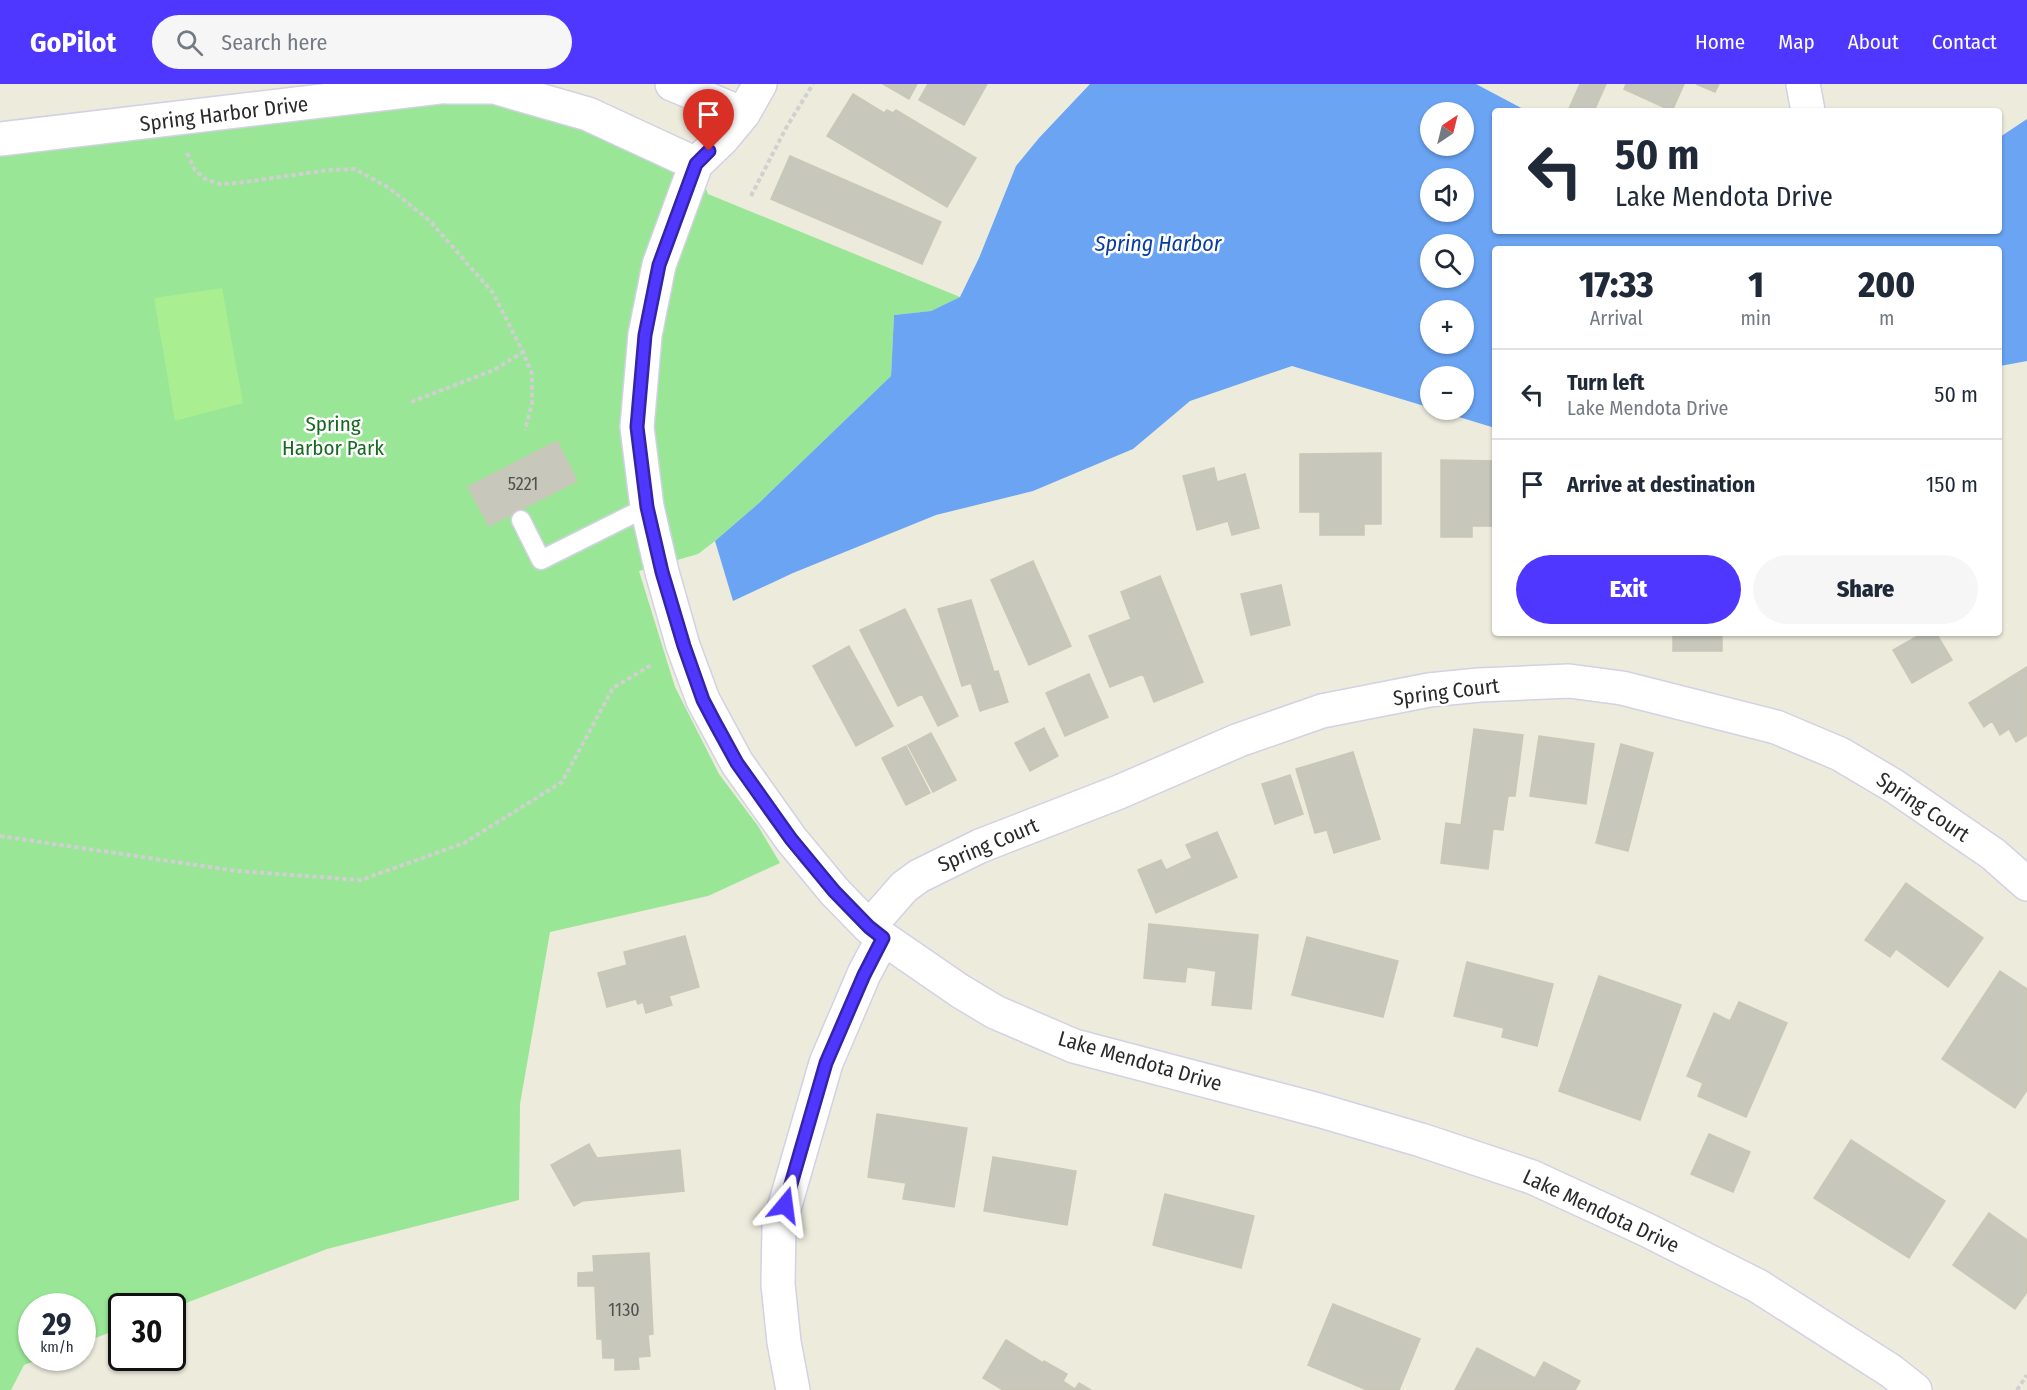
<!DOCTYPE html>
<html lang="en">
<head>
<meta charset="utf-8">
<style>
	body { margin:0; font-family:"Fira Sans Condensed",sans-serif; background:#f6f6f7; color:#1f2937; height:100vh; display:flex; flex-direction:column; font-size:22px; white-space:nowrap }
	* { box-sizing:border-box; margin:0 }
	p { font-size:20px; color:#747a83 }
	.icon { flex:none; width:33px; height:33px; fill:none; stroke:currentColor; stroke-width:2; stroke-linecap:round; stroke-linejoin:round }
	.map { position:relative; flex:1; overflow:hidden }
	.sheet { position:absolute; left:1492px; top:162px; width:510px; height:390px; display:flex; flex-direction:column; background:#fff; border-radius:6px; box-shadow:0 2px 4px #0004 }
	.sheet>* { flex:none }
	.hud { position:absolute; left:1492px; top:24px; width:510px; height:126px; border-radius:6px; box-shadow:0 2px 4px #0004; background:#fff; color:#1f2937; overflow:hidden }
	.needle { width:39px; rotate:35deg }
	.buttons { position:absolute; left:1420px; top:18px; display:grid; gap:12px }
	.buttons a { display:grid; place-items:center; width:54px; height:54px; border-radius:50%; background:#fff; box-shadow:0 2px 4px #0004; font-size:30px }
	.speed { position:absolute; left:18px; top:1209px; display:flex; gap:12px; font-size:30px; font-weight:700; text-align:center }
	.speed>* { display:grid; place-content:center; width:78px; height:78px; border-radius:50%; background:#fff; box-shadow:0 2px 4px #0004; line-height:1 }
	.speed small { font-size:15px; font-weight:400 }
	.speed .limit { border:3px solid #111; border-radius:9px; background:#fff; color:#111 }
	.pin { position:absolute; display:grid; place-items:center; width:51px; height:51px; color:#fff; margin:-62px -26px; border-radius:50% 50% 50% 0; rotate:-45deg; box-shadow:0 0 6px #0007 }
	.pin .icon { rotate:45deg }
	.me { position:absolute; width:66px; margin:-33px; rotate:16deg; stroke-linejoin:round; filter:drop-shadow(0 0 4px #0008) }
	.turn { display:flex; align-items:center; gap:21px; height:126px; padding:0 24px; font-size:27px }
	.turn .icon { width:78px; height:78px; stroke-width:2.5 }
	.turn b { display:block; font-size:42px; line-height:51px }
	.eta { display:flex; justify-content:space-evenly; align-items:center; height:102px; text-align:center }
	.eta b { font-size:36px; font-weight:800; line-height:42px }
	.action { display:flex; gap:12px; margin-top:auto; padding:12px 24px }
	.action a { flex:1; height:69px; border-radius:36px; background:#5037ff; color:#fff; font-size:24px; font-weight:800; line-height:69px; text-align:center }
	.action a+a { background:#f6f6f7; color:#1f2937 }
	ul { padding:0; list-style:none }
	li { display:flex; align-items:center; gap:18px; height:90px; padding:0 24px; border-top:2px solid #e0e1e3 }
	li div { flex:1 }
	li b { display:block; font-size:22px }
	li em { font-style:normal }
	header { display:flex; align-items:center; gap:36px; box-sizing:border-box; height:84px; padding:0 30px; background:#5037ff; color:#fff }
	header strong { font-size:28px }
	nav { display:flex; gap:33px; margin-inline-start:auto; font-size:21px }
	.search { width:420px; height:54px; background:#f6f6f7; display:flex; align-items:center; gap:15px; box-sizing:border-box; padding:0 21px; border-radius:33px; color:#747a83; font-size:22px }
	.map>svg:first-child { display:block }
	.green { fill:#98e696 }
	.pitch { fill:#a9ee91 }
	.water { fill:#6aa4f3; fill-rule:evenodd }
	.building { fill:#c8c7bb; stroke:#c8c8b5; stroke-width:1.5 }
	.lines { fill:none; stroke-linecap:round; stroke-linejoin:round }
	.service-casing { stroke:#d3d1e4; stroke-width:21 }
	.minor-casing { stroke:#d3d1e4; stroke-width:36 }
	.path { stroke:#d0d0d0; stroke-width:4; stroke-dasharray:4.5 3; stroke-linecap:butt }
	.service { stroke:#fff; stroke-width:18 }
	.minor { stroke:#fff; stroke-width:33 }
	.route-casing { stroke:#3424a6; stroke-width:15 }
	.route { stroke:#5037ff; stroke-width:10 }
	.labels { text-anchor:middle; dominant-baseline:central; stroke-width:5; stroke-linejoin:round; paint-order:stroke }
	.number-label { font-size:18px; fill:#52514e }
	.street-label { font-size:21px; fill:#2a2a2a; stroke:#fff }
	.park-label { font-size:21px; fill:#176b20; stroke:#fff }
	.water-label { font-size:22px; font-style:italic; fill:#083ca1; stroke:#fff }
</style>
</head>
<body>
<header>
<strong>GoPilot</strong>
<div class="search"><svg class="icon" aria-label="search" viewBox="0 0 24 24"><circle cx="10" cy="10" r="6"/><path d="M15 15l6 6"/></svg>Search here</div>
<nav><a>Home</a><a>Map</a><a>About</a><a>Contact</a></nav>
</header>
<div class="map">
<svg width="2027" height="1306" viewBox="0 0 2027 1306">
	<rect width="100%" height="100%" fill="#edebdc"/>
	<path class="green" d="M448,3L696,80L708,110L960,213L931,227L894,231L891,292L759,419L715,457L698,470L639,487L675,603L719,690L758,742L780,779L708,812L550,848L520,1020L519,1116L327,1165L173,1224L172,1222H122L121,1244L83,1259L82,1222H32V1274H43L24,1281L11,1306H0V56Z"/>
	<path class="pitch" d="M222,204L243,319L175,337L154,214Z"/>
	<path class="water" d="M1090,0H1476L1527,27H1496V147H2000V53L2027,35V277L2000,282V165H1496L1495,344L1436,326H1464V292H1431V324L1292,282L1190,317L1133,365L1033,407L936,431L793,489L733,517L715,457L759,419L891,292L894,231L931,227L960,213L979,174L1016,82L1039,54ZM1431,28H1464V62H1431ZM1464,94V128H1431V94ZM1464,160V194H1431V160ZM1431,226H1464V260H1431Z"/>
	<path class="building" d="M883,0H917L909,15Z
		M928,0H987L964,41L919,16Z
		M1580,0H1606L1594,27H1568Z
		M1626,0H1684L1672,27L1624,5Z
		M1696,0H1719L1715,8Z
		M853,10L884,29L887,26L893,29L896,26L976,74L947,123L827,52Z
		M790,72L941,138L922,180L771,115Z
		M557,357L577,397L489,442L468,403Z
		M1381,369V440H1364V451H1320V428H1300V370Z
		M1441,376L1496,377V442H1472V453H1441Z
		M1214,384L1217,398L1245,390L1259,444L1232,451L1228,437L1197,446L1183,392Z
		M1033,477L1071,562L1029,581L991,496Z
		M1160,492L1203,598L1154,618L1143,590L1110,603L1089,552L1131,535L1121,508Z
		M1281,501L1290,541L1251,551L1241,510Z
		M971,516L994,588L998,587L1008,618L980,627L971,599L962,602L938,525Z
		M905,525L958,632L938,642L922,610L898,622L860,546Z
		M1673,549H1722V567H1673Z
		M1923,549H1936L1952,576L1912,599L1893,566Z
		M849,562L893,642L856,662L813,582Z
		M2027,583V651L2016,658L2009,645L2000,651L1992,637L1984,643L1969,619Z
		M1089,590L1108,633L1065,652L1046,609Z
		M1044,644L1058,672L1030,687L1015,659Z
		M1474,645L1523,651L1515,712H1508L1503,746L1493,745L1488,785L1441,779L1446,739L1461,741Z
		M931,649L956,696L933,708L908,661Z
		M1539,652L1594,660L1586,720L1530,712Z
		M1621,660L1653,669L1628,767L1596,759Z
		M906,662L930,709L906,721L882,674Z
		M1353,668L1380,755L1334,769L1327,746L1315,749L1296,685Z
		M1290,691L1303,730L1275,740L1262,700Z
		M1217,748L1237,793L1156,829L1138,786L1161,776L1166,786L1192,774L1186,761Z
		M1906,799L1983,854L1948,903L1896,865L1890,873L1865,856Z
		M1149,840L1258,851L1251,925L1212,921L1216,887L1187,883L1185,898L1144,894Z
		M685,852L699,903L669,912L672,921L646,929L643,918L638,920L636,915L607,923L598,889L627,881L624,868Z
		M1307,853L1398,877L1383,933L1292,911Z
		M1467,878L1553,900L1537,962L1502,953L1504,944L1454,932Z
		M2000,887L2027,905V1006L2015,1024L1942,975Z
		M1599,892L1681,921L1640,1036L1559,1007Z
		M1739,918L1787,939L1746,1033L1698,1012L1703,999L1687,992L1714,929L1730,937Z
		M877,1030L967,1044L954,1123L903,1115L906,1099L868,1093Z
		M1709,1050L1750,1068L1733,1108L1691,1090Z
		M1851,1056L1945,1117L1909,1174L1814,1114Z
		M589,1060L597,1074L680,1066L684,1107L582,1117L574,1122L551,1081Z
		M993,1073L1076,1087L1067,1141L984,1127Z
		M1165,1110L1254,1132L1241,1184L1153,1161Z
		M1989,1129L2027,1156V1208L2015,1225L1953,1181Z
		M649,1169L653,1250L648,1251L650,1272L638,1273L639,1285L615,1286V1274H603L602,1255H597L595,1202H578V1189L594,1188L593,1172Z
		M1333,1220L1420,1255L1399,1306H1367L1308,1281Z
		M1006,1256L1043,1279L1044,1277L1067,1290L1063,1297L1075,1305L1079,1299L1091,1306H1003L983,1294Z
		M1477,1264L1535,1294L1544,1278L1580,1297L1575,1306H1455Z"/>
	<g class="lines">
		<g class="service-casing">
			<path id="service" d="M521,436L541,476L647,423"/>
		</g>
		<g class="minor-casing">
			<path id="minor" d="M672,0L743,30
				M760,0L743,30L723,54L696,80L659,181L645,251L637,343L647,423L662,488L683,562L703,616L737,679L791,755L834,807L869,843L883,854L960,907L995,928L1074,962L1318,1026L1421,1056L1532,1093L1647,1146L1758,1202L1891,1287L1915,1306
				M1803,0L1808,27
				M448,3H494L588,30L696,80
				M0,55L465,0
				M869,843L904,803L919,792L980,762L1119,708L1239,656L1322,627L1429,606L1479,601L1569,597L1622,604L1776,643L1840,670L1894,702L1993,770L2027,800
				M793,1306L784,1258L778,1200L779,1142L826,979L864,890L883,854"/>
		</g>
		<path class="path" d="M187,69L195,86L205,95L220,100L237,99L329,86L355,85L389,104L430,137L493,209L523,268L532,290V320L525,346
			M751,112L786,44L813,0
			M411,318L494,286L523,268
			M0,752L237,787L361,796L464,759L562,698L613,604L651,581
			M2017,1306L2027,1291"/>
		<use href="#service" class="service"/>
		<use href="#minor" class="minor"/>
	</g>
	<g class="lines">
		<g class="route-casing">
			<path id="route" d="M709,67L696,80L659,181L645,251L637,343L647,423L662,488L684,562L703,616L714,637L737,679L791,755L834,807L869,843L883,854L864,891L826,979L785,1121"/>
		</g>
		<use href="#route" class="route"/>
	</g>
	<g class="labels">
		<g class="number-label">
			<text x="523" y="400">5221</text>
			<text x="624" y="1226">1130</text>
		</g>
		<g class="street-label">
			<text transform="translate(224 30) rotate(-7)">Spring Harbor Drive</text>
			<text transform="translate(1446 608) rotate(-7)">Spring Court</text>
			<text transform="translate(1923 723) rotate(34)">Spring Court</text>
			<text transform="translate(988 761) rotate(-23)">Spring Court</text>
			<text transform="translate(1140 977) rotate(16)">Lake Mendota Drive</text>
			<text transform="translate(1601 1127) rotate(25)">Lake Mendota Drive</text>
		</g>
		<g class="park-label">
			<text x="333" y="340">Spring<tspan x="333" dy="24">Harbor Park</tspan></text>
		</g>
		<g class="water-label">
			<text x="1158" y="159">Spring Harbor</text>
		</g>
	</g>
</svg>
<div class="buttons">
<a><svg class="needle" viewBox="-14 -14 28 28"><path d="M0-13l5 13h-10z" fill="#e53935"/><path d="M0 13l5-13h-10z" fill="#747a83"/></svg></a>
<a><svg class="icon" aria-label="sound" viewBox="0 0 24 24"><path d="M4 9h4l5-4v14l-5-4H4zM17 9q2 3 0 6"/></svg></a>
<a><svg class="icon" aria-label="search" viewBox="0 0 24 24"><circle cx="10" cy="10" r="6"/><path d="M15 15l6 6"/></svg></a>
<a>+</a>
<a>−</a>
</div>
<div class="speed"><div>29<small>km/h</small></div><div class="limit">30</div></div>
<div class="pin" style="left:709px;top:67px;background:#d93025"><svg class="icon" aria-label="arrive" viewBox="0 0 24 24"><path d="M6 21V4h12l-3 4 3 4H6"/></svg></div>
<svg class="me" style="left:785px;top:1121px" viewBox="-20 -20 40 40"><path d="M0-17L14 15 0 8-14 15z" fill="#5037ff" stroke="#fff" stroke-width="4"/></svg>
<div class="hud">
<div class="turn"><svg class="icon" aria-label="left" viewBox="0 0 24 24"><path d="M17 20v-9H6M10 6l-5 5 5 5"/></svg><div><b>50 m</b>Lake Mendota Drive</div></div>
</div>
<section class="sheet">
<div class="eta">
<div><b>17:33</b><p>Arrival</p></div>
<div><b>1</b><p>min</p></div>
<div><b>200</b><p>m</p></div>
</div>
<ul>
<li><svg class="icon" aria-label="left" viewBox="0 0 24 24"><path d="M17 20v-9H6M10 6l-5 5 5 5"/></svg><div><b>Turn left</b><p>Lake Mendota Drive</p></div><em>50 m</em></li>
<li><svg class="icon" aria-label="arrive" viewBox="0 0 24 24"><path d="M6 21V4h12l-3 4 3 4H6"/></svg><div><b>Arrive at destination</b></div><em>150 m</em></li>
</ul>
<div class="action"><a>Exit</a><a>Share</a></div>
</section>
</div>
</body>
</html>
